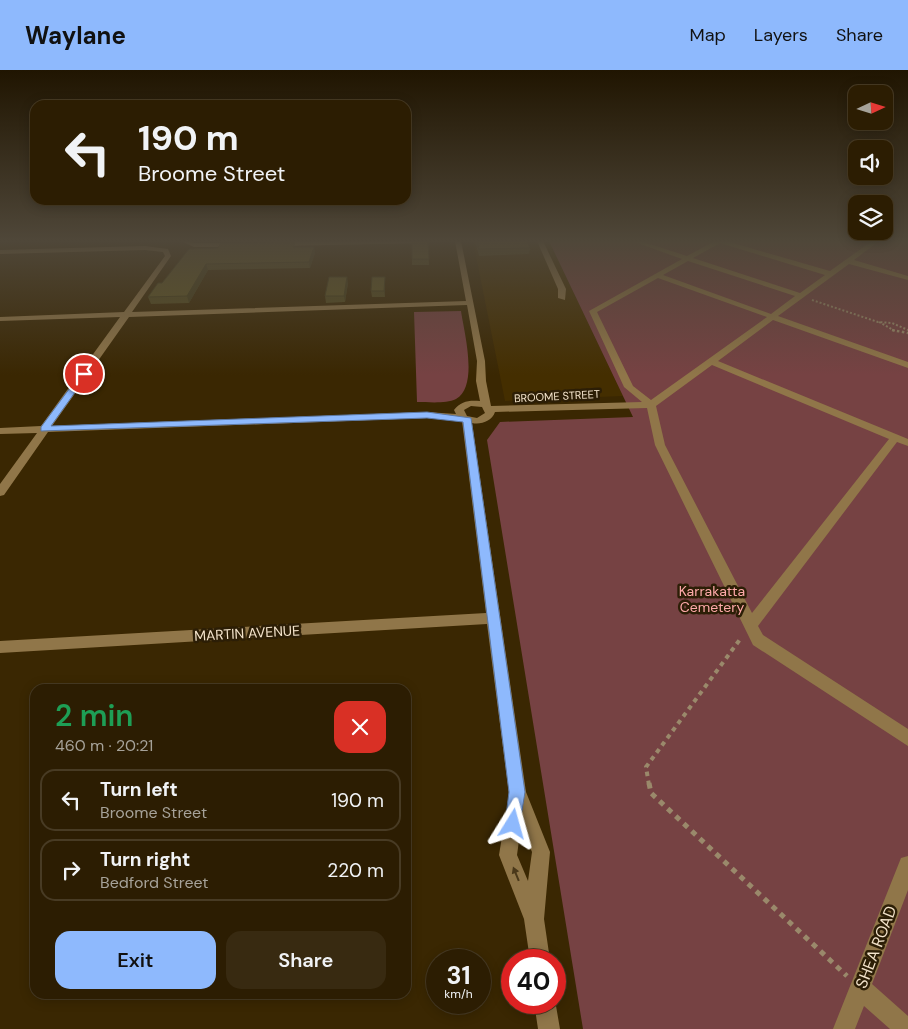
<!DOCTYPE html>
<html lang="en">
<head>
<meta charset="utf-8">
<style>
	body { margin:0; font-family:"DM Sans",sans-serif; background:#382a11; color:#f1f3f6; height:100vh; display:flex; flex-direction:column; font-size:19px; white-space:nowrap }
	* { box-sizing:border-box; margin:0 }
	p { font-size:16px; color:#a6a299 }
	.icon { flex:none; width:28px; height:28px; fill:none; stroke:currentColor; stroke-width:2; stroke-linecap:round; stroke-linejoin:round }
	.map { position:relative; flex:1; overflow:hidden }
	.drawer { position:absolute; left:30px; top:614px; width:381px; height:315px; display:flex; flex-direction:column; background:#2c1d02; border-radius:15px; box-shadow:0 2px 12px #0003,0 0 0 1px #483b24 }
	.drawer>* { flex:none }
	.guide { position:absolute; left:30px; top:30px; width:381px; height:105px; border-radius:15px; box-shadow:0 2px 12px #0003,0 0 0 1px #483b24; background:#2c1d02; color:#f1f3f6; overflow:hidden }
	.needle { width:32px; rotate:86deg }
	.buttons { position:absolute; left:848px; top:15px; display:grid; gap:10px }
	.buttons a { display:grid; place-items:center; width:45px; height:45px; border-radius:10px; background:#2c1d02; box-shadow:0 2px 12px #0003,0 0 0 1px #483b24; font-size:25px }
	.speed { position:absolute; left:426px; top:879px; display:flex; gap:10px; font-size:25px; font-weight:700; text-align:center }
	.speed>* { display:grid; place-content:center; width:65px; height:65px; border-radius:50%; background:#2c1d02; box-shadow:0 2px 12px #0003,0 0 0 1px #483b24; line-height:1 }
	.speed small { font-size:12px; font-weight:400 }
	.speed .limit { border:8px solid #d22; background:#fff; color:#111 }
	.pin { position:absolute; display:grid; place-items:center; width:42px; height:42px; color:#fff; margin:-21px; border:2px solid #fff; border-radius:50%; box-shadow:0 1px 5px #0007 }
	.me { position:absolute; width:55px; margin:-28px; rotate:8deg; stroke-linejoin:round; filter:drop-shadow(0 0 4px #0008) }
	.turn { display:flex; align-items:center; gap:18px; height:105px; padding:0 25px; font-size:22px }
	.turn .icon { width:65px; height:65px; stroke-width:2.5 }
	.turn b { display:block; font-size:35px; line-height:42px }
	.round { display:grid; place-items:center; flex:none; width:52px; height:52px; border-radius:15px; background:#382a11 }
	.summary { display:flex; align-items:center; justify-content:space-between; height:85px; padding:0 25px }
	h1 { font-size:30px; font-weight:600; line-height:38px; color:#1e9e55 }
	.button { display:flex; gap:10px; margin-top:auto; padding:10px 25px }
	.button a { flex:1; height:58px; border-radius:15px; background:#8eb9fd; color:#111; font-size:20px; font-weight:600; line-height:58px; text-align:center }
	.button a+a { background:#382a11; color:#f1f3f6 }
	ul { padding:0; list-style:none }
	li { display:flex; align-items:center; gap:15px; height:62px; margin:0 10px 8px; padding:0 15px; border:2px solid #483b24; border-radius:15px }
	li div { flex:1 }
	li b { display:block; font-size:19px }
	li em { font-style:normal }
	header { display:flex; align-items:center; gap:30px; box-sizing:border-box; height:70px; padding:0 25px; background:#8eb9fd; color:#111 }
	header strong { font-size:24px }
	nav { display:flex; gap:28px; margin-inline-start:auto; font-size:18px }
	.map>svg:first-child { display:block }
	.built { fill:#442e00 }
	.green { fill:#764243 }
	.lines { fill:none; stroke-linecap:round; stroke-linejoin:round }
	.path-far3 { stroke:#9a896b; stroke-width:2; stroke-dasharray:2 2; stroke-linecap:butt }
	.path-far2 { stroke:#9a896b; stroke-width:2.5; stroke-dasharray:2.5 2.5; stroke-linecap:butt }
	.path-far1 { stroke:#9a896b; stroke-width:4; stroke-dasharray:4.5 4.5; stroke-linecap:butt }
	.path { stroke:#9a896b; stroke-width:5; stroke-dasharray:5.5 5.5; stroke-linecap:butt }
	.minor { fill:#907649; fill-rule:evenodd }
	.wall { fill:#534b1e }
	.shaded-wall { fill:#433d18 }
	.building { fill:#605723; stroke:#433d18 }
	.oneway { fill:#4a381a }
	.route { fill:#8eb9fd; stroke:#5c78a4 }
	.labels { text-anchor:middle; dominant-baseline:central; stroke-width:5; stroke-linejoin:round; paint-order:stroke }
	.far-street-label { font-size:11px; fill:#f4e4cc; stroke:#2c1e06 }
	.park-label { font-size:14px; fill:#faa; stroke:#2c1e06 }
	.street-label { font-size:14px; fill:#f4e4cc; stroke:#2c1e06 }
	.near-street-label { font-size:16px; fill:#f4e4cc; stroke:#2c1e06 }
</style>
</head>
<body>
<header>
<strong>Waylane</strong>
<nav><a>Map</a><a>Layers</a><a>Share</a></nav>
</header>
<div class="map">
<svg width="908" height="959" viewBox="0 0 908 959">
	<rect width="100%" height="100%" fill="#3a2702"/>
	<path class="built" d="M473,171H549L623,326L505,331Z"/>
	<path class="green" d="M549,171H908V959H583L487,370L500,352L633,347Z
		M461,241C464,262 479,316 456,329C446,334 428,332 417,332L414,242Z"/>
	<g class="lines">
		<path class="path-far3" d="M812,230L878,252L892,253L908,260
			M879,252L895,261"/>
		<path class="path-far2" d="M892,260L908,263"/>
		<path class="path-far1" d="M649,715L646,697L741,568"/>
		<path class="path" d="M649,713L651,723L847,906"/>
		<path class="minor" d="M181,171L195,173H236L239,175L236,177H194Z
			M349,171H431L428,173L281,176L278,174L281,172Z
			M455,171H461L485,291L486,311L491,336L642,332L624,317L589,241L682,189L632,171H640L687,186L715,171H726L830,201L872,171H879L854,190L908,206V210L849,194L778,246L908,292V298L773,250L718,291L908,369V376L897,372L758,556L763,565L908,659V676L753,575L655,375L647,338L495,342C492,351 481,355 472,353L526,722L550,782L544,849L550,890H530L524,849L499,785L509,724L487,554L0,583V571L486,543L462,351L427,348L48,362L4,425L0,426V414L37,363L0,364V358L41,356L120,247L0,251V247L124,242L165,186L163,182L145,180L0,184V180L145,176L168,179L171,186L132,242L466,231ZM720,173L825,205L800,223L693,188ZM688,191L795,226L771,244L663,205ZM658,208L767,247L651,330L633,316L597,242ZM467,235L477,291L476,311L480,331C469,330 461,331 454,340L456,344L427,342L52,356L129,247ZM712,295L889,369L752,543L665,375L656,336ZM471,336L482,337L485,343L477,348L467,346L464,340ZM521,756L532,782L528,811L517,785Z
			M537,171H543L566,219L565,230L558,228V219Z
			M908,786V820L872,914L908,946V959H890L864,936L855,959H833L901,788Z
			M555,930L560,959H538L534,932H555Z"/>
	</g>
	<path class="wall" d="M227,171H299L227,172Z
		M412,171H428L429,195H412Z
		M475,171H527L530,178L529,184L479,186Z
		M314,177L315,183L310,198L208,200L189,233L151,234L148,227L162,213L218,178Z
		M385,207V227H372L371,221Z
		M348,213L345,232L326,233L325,226Z"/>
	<path class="shaded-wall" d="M314,177L315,183L310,198L309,192Z
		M206,194L208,200L189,233L187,226Z
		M347,207L348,213L345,232L344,226Z
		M385,207V227L384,221Z"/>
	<path class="building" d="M412,171H428L429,189H412Z
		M477,171H527L530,178L479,179Z
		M295,172L293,177H314L309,192L206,194L187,226L148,227L158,213H162L189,179L218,178L221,173Z
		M329,207H347L344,226H325Z
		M372,207H385L384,221H371Z"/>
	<defs><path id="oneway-solid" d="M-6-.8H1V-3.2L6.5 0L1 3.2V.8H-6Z" transform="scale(1.25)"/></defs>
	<use class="oneway" href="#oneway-solid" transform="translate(516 804) rotate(-112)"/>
	<linearGradient id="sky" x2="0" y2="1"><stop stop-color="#201501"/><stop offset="0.56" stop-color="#4f4739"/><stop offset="1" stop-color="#4f4739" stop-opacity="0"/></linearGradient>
	<rect width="908" height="305" fill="url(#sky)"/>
	<path class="route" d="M84,302L88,304L51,356L427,342L471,348L525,722L519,759L513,762L507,759L505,754L509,722L463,352L427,348L41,361V357L81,303Z"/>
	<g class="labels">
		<g class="far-street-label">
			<text transform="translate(557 326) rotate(-3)">BROOME STREET</text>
		</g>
		<g class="park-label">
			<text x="712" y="521">Karrakatta<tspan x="712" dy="16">Cemetery</tspan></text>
		</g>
		<g class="street-label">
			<text transform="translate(247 563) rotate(-3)">MARTIN AVENUE</text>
		</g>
		<g class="near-street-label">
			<text transform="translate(876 877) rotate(-69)">SHEA ROAD</text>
		</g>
	</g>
</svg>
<div class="buttons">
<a><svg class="needle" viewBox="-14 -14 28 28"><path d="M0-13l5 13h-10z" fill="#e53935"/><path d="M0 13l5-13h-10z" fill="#a6a299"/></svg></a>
<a><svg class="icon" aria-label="sound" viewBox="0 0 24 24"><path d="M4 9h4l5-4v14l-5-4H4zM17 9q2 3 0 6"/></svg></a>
<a><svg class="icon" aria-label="layers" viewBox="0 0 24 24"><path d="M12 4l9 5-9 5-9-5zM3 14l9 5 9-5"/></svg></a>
</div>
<div class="speed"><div>31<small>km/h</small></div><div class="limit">40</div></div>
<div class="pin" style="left:84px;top:304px;background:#d93025"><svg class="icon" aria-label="arrive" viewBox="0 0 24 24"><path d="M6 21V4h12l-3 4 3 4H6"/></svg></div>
<svg class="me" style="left:513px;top:754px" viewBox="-20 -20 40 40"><path d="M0-17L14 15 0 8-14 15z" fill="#8eb9fd" stroke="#fff" stroke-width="4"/></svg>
<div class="guide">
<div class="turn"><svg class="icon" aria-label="left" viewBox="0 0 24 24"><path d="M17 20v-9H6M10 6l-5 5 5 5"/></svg><div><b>190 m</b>Broome Street</div></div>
</div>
<section class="drawer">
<div class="summary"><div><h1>2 min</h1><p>460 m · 20:21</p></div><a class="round" style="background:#d93025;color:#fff"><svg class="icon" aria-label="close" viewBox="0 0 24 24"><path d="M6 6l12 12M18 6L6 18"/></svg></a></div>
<ul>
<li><svg class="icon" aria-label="left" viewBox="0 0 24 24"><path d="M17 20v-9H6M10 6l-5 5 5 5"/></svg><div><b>Turn left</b><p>Broome Street</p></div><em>190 m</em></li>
<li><svg class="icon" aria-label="right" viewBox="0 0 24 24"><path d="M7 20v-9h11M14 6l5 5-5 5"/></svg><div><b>Turn right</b><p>Bedford Street</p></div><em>220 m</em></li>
</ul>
<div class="button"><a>Exit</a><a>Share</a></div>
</section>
</div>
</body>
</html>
